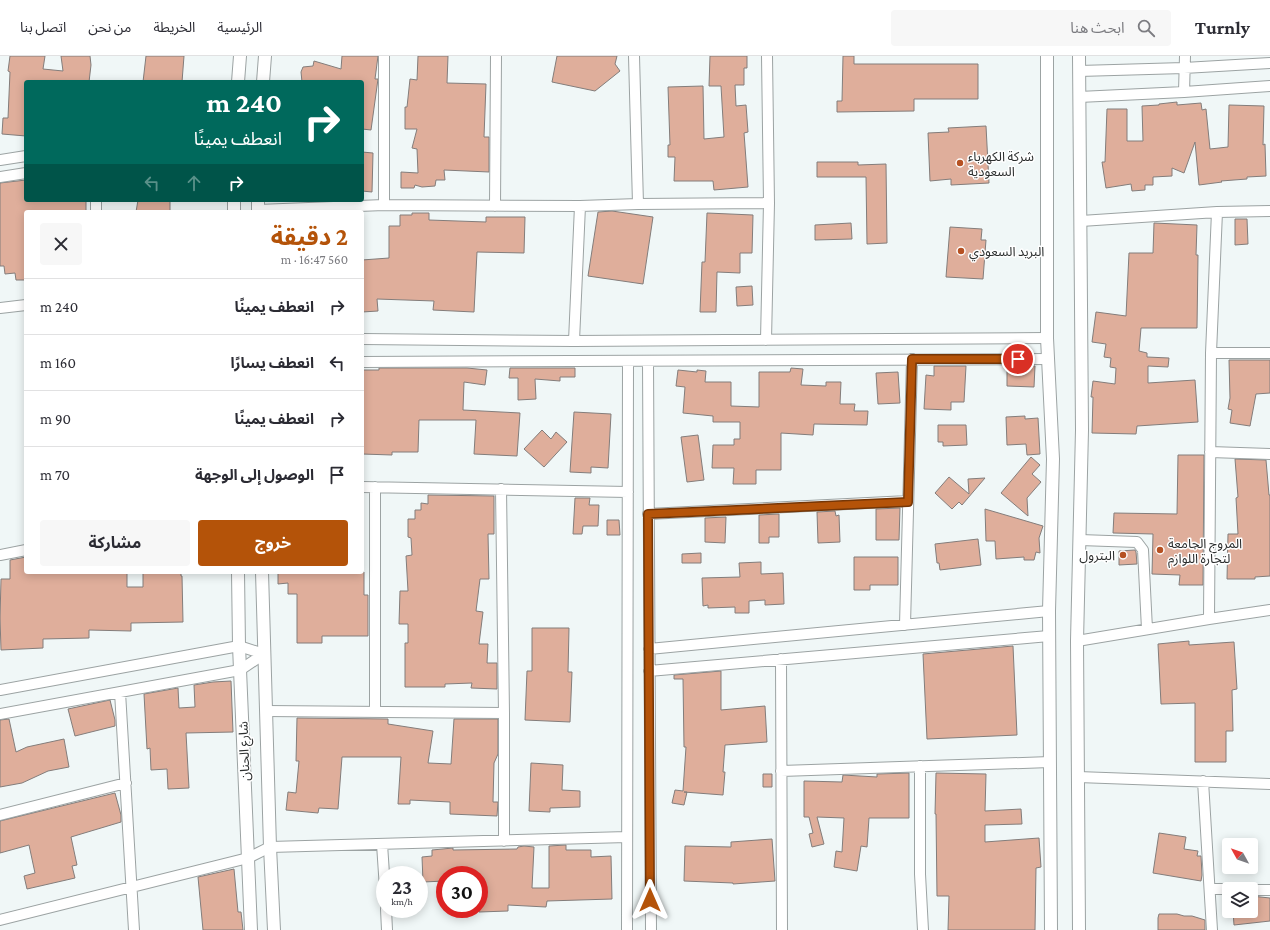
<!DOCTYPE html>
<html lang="ar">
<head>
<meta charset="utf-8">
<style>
	body { margin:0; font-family:"Crimson Pro","Noto Sans Arabic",serif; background:#f7f7f7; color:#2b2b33; direction:rtl; height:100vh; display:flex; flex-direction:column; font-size:15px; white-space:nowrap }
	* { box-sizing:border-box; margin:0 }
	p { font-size:13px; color:#7c7c81 }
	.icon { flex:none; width:22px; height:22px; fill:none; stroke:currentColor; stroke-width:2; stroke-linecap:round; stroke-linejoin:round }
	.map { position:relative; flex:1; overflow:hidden; direction:ltr }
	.drawer { position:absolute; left:24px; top:154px; width:340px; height:364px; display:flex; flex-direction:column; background:#fff; border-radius:4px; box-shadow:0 2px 10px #0003; direction:rtl }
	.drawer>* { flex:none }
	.hud { position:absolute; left:24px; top:24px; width:340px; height:122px; border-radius:4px; box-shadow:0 2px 10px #0003; direction:rtl; background:#00695c; color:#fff; overflow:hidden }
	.needle { width:26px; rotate:310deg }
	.fabs { position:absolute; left:1222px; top:782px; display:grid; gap:8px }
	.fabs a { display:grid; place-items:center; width:36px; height:36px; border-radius:4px; background:#fff; box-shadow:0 2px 10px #0003; font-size:20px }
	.speed { position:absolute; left:376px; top:810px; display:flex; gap:8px; font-size:20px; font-weight:700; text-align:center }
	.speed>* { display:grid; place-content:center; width:52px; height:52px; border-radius:50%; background:#fff; box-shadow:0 2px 10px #0003; line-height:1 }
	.speed small { font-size:10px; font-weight:400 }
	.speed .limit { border:6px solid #d22; background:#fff; color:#111 }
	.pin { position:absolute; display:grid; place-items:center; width:34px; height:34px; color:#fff; margin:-17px; border:2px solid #fff; border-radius:50%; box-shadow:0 1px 4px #0007 }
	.me { position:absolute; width:44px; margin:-22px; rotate:0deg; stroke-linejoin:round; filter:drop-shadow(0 0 3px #0008) }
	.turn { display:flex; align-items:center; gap:14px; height:84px; padding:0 16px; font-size:18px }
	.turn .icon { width:52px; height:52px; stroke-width:2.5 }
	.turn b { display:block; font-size:28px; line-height:34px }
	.lanes { display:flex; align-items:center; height:38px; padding:0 16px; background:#0003; justify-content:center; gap:20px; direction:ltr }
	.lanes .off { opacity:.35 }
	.round { display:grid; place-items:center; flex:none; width:42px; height:42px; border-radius:4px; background:#f7f7f7 }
	.head { display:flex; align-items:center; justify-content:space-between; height:68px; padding:0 16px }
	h1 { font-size:24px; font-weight:700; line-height:30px; color:#b45309 }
	.primary-button { display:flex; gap:8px; margin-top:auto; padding:8px 16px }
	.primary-button a { flex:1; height:46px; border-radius:4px; background:#b45309; color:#fff; font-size:16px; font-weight:700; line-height:46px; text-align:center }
	.primary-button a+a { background:#f7f7f7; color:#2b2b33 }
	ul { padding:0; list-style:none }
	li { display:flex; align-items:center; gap:12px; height:56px; padding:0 16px; border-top:1px solid #e1e1e2 }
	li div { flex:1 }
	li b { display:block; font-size:15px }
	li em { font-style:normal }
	header { display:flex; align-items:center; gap:24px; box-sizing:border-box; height:56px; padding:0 20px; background:#fff; border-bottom:1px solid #e1e1e2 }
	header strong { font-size:19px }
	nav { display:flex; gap:22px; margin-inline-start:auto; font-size:14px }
	.search { width:280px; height:36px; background:#f7f7f7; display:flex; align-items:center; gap:10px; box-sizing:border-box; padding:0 14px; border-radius:4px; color:#7c7c81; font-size:15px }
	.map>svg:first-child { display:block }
	.building { fill:#dfae9b; stroke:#837d7b }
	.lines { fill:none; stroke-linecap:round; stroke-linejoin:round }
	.minor-casing { stroke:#9ca3a3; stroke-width:12 }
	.tertiary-casing { stroke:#9ca3a3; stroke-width:14 }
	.minor { stroke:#fff; stroke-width:10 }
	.tertiary { stroke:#fff; stroke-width:12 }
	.route-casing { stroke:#753606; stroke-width:10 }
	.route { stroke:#b45309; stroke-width:7 }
	.poi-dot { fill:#b65122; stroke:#fff; stroke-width:1.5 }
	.labels { text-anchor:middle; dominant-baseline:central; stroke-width:3; stroke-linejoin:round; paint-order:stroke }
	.poi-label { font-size:13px; fill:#2a2d2d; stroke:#fff; text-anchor:start }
	.street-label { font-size:13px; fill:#2a2d2d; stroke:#fff }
</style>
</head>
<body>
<header>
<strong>Turnly</strong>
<div class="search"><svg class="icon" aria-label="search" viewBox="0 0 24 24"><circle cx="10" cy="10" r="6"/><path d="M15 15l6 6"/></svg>ابحث هنا</div>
<nav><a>الرئيسية</a><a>الخريطة</a><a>من نحن</a><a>اتصل بنا</a></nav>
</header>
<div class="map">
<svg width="1270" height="874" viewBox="0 0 1270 874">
	<rect width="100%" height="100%" fill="#f0f7f7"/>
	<path class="building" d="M10,0H45L43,13L63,15L61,0H90L91,9L89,26H26V80L2,78L3,62H8L10,16L8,15Z
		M146,0H184L182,26H143Z
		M342,0H378L375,23H378L371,74L362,73V26H302L301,16L303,11L313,10L314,5L341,13Z
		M418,0H448L447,27L486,28L484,81H489V116L444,114L445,124H436L435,130L422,131L415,129L414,132H401V116L418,117L417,93L412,92L417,73H405V51H407L410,23L417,24Z
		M557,0H617L615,8L620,15L595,35L552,26Z
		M710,0H747V12H744V29H735L736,50L746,49L748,76L744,77L748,131L714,134L713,125H674L675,101H668V89H670L668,31L703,30L704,83L724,81L721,30H709Z
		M843,0H854V8H978V43H914V55L837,56V45H842Z
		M1177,46V49L1201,47L1202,54L1206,53L1210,93L1228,91L1229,49L1264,50L1263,89L1265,88L1266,120L1247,121V123L1221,125L1222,126L1199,129L1195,86L1184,117L1172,112V120L1153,121V129H1145V134L1132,135L1131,128L1106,132L1102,106H1105L1107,53H1127V85H1143L1142,50L1159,49V48Z
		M986,70L989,127L951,129V123L930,125L928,77L949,76L948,72Z
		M362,96L373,97L372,136L362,135Z
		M817,106H858V109L886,108L887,187L867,188L866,121H817Z
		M26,124V144H86V156H26V224H16L15,217L5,218L4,210H0V127Z
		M138,144H170V156H136Z
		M612,155L653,161L643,228L588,220L598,156Z
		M412,157H429V164L486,166V161H525L524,197L477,196L474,256L433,254L434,245L377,243L378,255L362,256V204L389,202V170H400V159H412Z
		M707,157L753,159L752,197H740V217L717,216L716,256H700L702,206H705Z
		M1235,163H1247L1248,188L1235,189Z
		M851,167L852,183L815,184V169Z
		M1154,167L1197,169L1196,199H1198L1197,272H1141L1139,295L1147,297V301L1169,302L1168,311L1148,310V327L1195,324L1198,366L1137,370L1136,378L1092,377L1093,341H1091L1093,325L1115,328L1116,312L1110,311L1111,302L1104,301L1106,288L1092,286L1096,256L1126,260L1129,197H1153Z
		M950,171L982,173L981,184H986L983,223L946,221Z
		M752,230L753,249L737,250L736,231Z
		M1229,304H1270V337L1256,338L1250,370L1230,367L1232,354L1228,353L1230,342Z
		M934,310H966L964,346H951V354L924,353L926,319L934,320Z
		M1007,310H1035L1034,331L1007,330Z
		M379,312H467L487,314L485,329L464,326L463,354L520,357L517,400L474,398L476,364H419L418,396H392V399L362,398V314H379Z
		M510,312H575V321H560V325L535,323L536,343L518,344V322H509Z
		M791,312L803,313L801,329L826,330V326H841L840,348H855L854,355H868L867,369L814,368L813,379L781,377V414H756V428H733L734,412H712L713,389H734V383H740V366H713V360L683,357L685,331L676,330L678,314L697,316V314L706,315L705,326H731V350L759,351V316H790Z
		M898,316L900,347L878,348L876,317Z
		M574,356L611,358L608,412L591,411V417L570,416Z
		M1025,360V363L1038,362L1040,398L1027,399L1026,388L1007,389L1006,361Z
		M938,369H966L967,389L943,390V386H938Z
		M542,374L551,383L556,376L567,386L544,411L524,393Z
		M698,379L704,424L687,426L681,381Z
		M1178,399H1204L1203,529H1179L1180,519L1152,518L1153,478L1113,477L1114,457L1177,458Z
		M1031,401L1040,409L1032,418L1041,426L1027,442L1028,460L1001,437Z
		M1235,403L1266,404L1269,439H1270V520L1255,521V523H1227L1228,478H1238L1236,442L1238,441Z
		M949,421L969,438L968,423L985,422L962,449L959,446L952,453L935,437Z
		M428,439L494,440V478H488L489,523H480L476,555L483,556L479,588H488L487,607H497V633L471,632L472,627L445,628V631H405V587H408V568H399L400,535H408L406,500L412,499L411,482L408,481V463H415V454H421V447L428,448Z
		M575,442H590L589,449H599L598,470H583L582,478H573Z
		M900,452L899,484H876V453Z
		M985,453L1043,470L1039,482L1040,497L1036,496L1034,504H1024V501L996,503L995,485H986Z
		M835,455L836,460L839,459L840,486L818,487L817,456Z
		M779,458V481H769V487H759V459Z
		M726,461L725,487L705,486V462Z
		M607,464H619L620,479H607Z
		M978,483L981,509L940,514L939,507H937L935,488Z
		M1135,494L1136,496L1137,508L1119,509V495Z
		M701,497V507H682V498Z
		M26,501V516H127V531H143V516H181V520H182L183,566L131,567V575L89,574V582L43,583V592L1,594L0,562L1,523H10V504Z
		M854,501H898V529H870V534H854Z
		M761,506V518L783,517L784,548L765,549V544L749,545V557H735V551L708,552V549L703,550L702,522L740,521L739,507Z
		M278,516H364V539H368V580H322V587H297V538H288V527L278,528Z
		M532,572H569L568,616H572L570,666L525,664L527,615H532Z
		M1189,585V589L1234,586L1237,633L1232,634L1233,675H1226V706H1195V647L1161,648L1158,588Z
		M1013,590L1017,679L927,683L923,598Z
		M721,615V654L765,650L767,686L725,689L723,716H725L723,739L684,736H687L684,749L672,747L675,734L683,735L686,691H684L683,623H674V619Z
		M231,625L233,676L186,677L189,732L168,733L167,713L151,714L150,692L147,693L144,638L178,632L179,652L195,651L194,629L213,626Z
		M110,644L115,664V670L75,680L68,653Z
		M297,662L388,663V668L433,675L428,707L451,708L454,663H498V698L494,707L493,746H498L497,760L450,758V746L410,744V748H398L401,701H342L338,753L319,752L318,757L286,754L288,736L296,737L299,705H296Z
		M9,663L16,696L27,691L64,683L69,711L48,715L22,727L0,731V664Z
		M531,707L563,709L562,734L580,735V751L550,752V756L529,755Z
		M909,717V762H869L867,791L861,790L857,815L834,811L836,795L842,796L844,762L817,761L824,788L812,791L809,778L813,777L809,761H804V725L842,726L843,719L877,721V718Z
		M936,717L986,718L985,755L1021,753L1022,768L985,769V786L1039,782L1041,811L1036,812L1035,874H948L949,840H937L936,758H935Z
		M763,718H772V731H763Z
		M115,737L121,759V766L71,781L77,809L72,810L75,822L27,833L24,820L35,817L29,789L0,797V765Z
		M1159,777L1186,781L1184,793L1198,795L1197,800H1201L1202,819L1201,825L1153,817Z
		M772,783L775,825L733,828V827L684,825L685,790L731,791V786Z
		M566,789V794H591V801L611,800L612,843L547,845L546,851L508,849V855L479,856V819H445V825L423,826L422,801L432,800V794L453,792V794L517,793L518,791L524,790L534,791L532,832H549V790Z
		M234,813L238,856H241L243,874H203L198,821Z
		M1251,840L1270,842V865L1234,869L1233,855H1251Z
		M1159,858H1177L1184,860H1192L1205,864V874H1158V862Z"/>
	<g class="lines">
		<g class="minor-casing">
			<path id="minor" d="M634,0L638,148
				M1079,15L1184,12L1270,7
				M1184,36L1185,0
				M1079,41L1184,36L1270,30
				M0,104L26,100
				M0,121L26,117
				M96,144V156
				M384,149V0
				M495,150L496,0
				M258,154L384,149L580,150L638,148L769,147
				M1081,165L1217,156L1270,155
				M0,252L26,249
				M362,283L574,285L1047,282
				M766,284L769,147L767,0
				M574,285L580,150
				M1211,297H1270
				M648,305L651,874
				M362,306L1048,303
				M1210,396L1270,398
				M362,431L628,436
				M501,433L504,657V785
				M648,458L908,445
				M1080,484L1137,486L1143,494L1147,573
				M0,499L26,494
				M1209,563L1270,554
				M905,569L912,303
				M1077,585L1209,563L1211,297L1217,156
				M649,593L1049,555
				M781,603L782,874
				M649,615L1049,580
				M0,634L239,590L264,598
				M120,636L134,874
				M266,655L504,657
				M375,656V431
				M0,658L240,614L264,598
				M920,710V818L923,874
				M781,715L1050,706
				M1078,721L1270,728
				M1203,725L1212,874
				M0,759L126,727
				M382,788L385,833
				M1210,833H1229
				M1251,834H1270
				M386,853L387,874
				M0,864L248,802L270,791L627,781
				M627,874L628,305"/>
		</g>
		<g class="tertiary-casing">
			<path id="tertiary" d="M1047,0V282L1053,403L1049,555L1051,874
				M1079,0L1082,374L1077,585L1079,874
				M238,26L240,0
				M263,26L265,0
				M258,144V156
				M234,156V144
				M238,516L239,590L251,874
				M262,516L270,791L274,874"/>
		</g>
		<use href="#minor" class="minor"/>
		<use href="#tertiary" class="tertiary"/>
	</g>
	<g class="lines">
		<g class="route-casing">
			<path id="route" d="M650,844L648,458L908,446L912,303H1018"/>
		</g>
		<use href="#route" class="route"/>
	</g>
	<g class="poi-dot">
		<circle cx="960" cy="107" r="4"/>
		<circle cx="961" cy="195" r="4"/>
		<circle cx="1160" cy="494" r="4"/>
		<circle cx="1123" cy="499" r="4"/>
	</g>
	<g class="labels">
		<g class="poi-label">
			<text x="968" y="100">شركة الكهرباء<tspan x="968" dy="15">السعودية</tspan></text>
			<text x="969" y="195">البريد السعودي</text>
			<text x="1168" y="487">المروج الجامعة<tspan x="1168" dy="15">لتجارة اللوازم</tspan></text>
			<text x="1115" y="499" text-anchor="end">البترول</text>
		</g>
		<g class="street-label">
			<text transform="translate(244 695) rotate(-92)">شارع الحنان</text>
		</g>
	</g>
</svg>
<div class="fabs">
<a><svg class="needle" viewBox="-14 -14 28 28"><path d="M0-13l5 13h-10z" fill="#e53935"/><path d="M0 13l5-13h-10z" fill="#7c7c81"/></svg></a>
<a><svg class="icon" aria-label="layers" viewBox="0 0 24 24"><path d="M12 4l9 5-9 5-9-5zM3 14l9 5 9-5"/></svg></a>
</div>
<div class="speed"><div>23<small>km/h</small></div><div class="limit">30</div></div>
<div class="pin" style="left:1018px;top:303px;background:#d93025"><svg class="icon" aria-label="arrive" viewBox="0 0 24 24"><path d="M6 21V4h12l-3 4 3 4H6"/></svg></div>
<svg class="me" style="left:650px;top:844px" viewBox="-20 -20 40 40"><path d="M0-17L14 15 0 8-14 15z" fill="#b45309" stroke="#fff" stroke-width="4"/></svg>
<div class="hud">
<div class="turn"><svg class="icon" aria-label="right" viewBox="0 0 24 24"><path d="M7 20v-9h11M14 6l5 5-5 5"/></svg><div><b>240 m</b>انعطف يمينًا</div></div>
<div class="lanes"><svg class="icon off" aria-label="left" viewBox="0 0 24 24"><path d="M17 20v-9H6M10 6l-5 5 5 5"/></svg><svg class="icon off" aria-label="ahead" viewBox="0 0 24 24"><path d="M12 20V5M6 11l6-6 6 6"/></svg><svg class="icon" aria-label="right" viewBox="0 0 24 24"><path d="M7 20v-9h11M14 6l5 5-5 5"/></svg></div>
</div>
<section class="drawer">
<div class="head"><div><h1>2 دقيقة</h1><p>560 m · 16:47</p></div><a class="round"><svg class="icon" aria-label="close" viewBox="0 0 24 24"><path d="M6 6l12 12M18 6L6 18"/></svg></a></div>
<ul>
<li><svg class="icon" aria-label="right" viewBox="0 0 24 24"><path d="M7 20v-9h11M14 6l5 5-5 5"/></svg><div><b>انعطف يمينًا</b></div><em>240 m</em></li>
<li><svg class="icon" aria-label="left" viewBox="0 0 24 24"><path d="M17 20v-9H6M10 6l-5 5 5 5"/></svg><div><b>انعطف يسارًا</b></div><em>160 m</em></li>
<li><svg class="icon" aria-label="right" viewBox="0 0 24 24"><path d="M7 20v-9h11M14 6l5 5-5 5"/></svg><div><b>انعطف يمينًا</b></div><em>90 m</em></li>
<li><svg class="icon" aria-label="arrive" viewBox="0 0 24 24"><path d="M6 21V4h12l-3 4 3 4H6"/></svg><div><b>الوصول إلى الوجهة</b></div><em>70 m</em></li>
</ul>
<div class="primary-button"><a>خروج</a><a>مشاركة</a></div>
</section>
</div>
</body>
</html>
